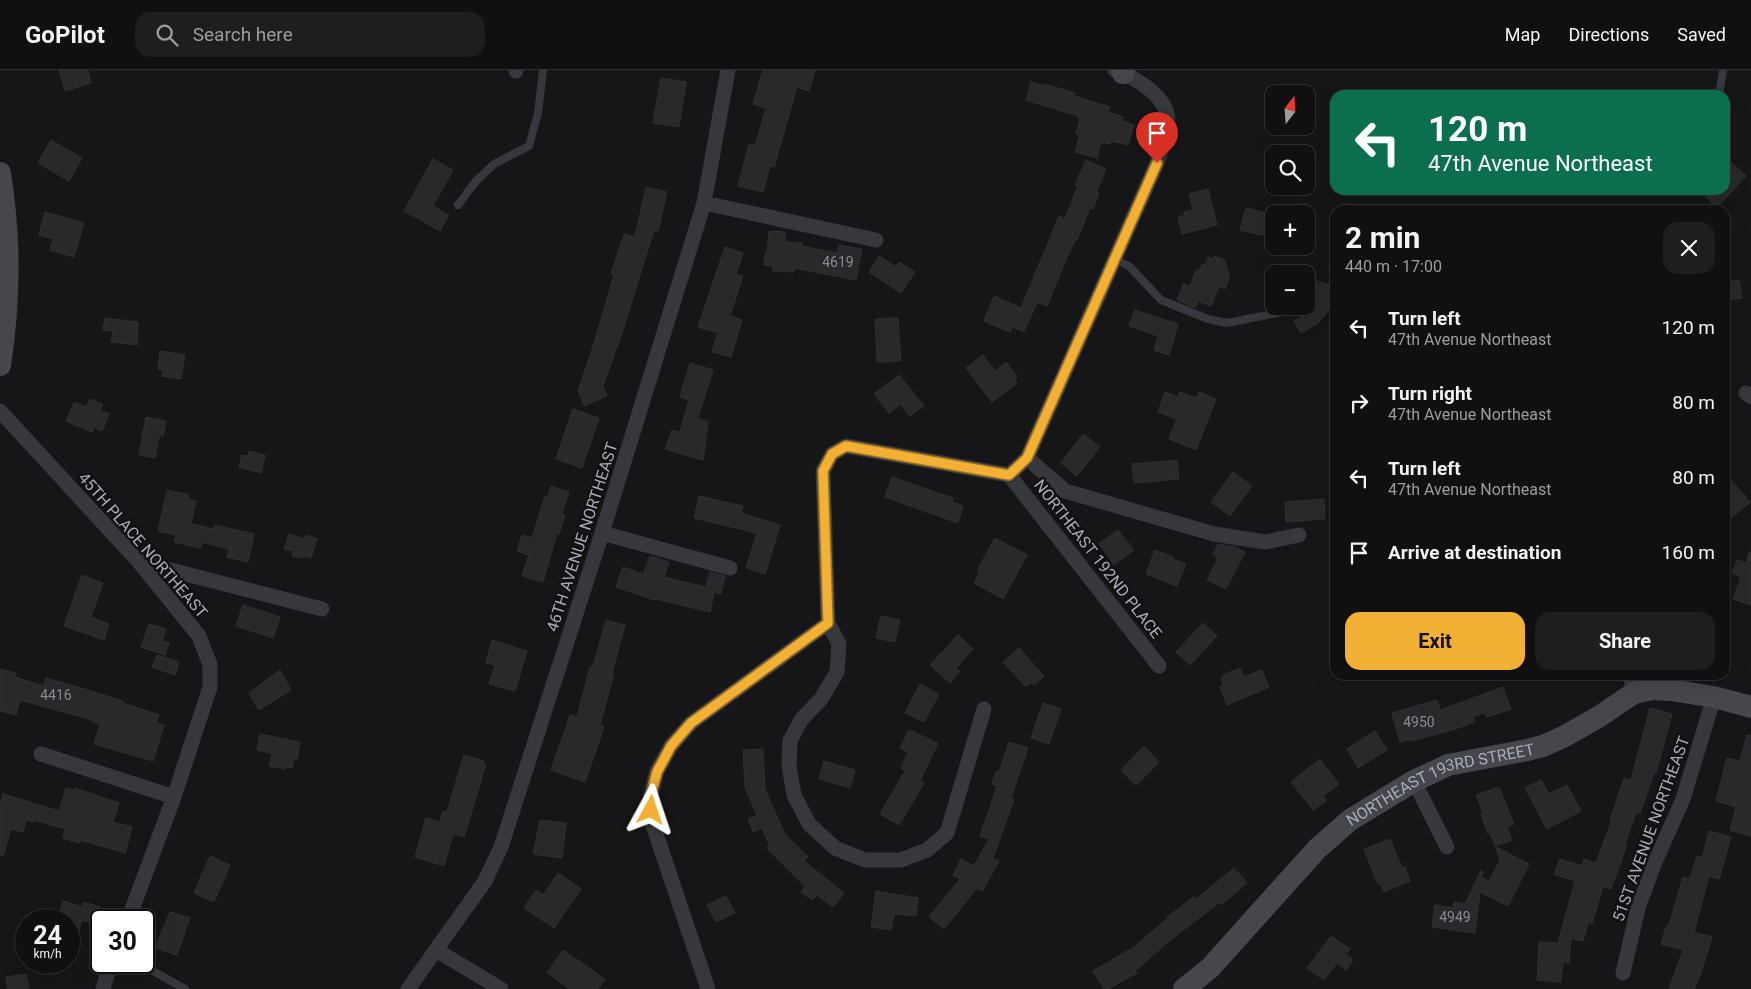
<!DOCTYPE html>
<html lang="en">
<head>
<meta charset="utf-8">
<style>
	body { margin:0; font-family:Roboto,sans-serif; background:#1e1e20; color:#f1f3f6; height:100vh; display:flex; flex-direction:column; font-size:19px; white-space:nowrap }
	* { box-sizing:border-box; margin:0 }
	p { font-size:16px; color:#9c9d9f }
	.icon { flex:none; width:28px; height:28px; fill:none; stroke:currentColor; stroke-width:2; stroke-linecap:round; stroke-linejoin:round }
	.map { position:relative; flex:1; overflow:hidden }
	.side { position:absolute; left:1330px; top:135px; width:400px; height:475px; display:flex; flex-direction:column; background:#101012; border-radius:15px; box-shadow:0 5px 20px #0002,0 0 0 1px #303032 }
	.side>* { flex:none }
	.hud { position:absolute; left:1330px; top:20px; width:400px; height:105px; border-radius:15px; box-shadow:0 5px 20px #0002,0 0 0 1px #303032; background:#0b6e4f; color:#fff; overflow:hidden }
	.needle { width:32px; rotate:17deg }
	.controls { position:absolute; left:1265px; top:15px; display:grid; gap:10px }
	.controls a { display:grid; place-items:center; width:50px; height:50px; border-radius:10px; background:#101012; box-shadow:0 5px 20px #0002,0 0 0 1px #303032; font-size:25px }
	.speed { position:absolute; left:15px; top:839px; display:flex; gap:10px; font-size:25px; font-weight:700; text-align:center }
	.speed>* { display:grid; place-content:center; width:65px; height:65px; border-radius:50%; background:#101012; box-shadow:0 5px 20px #0002,0 0 0 1px #303032; line-height:1 }
	.speed small { font-size:12px; font-weight:400 }
	.speed .limit { border:2px solid #111; border-radius:8px; background:#fff; color:#111 }
	.pin { position:absolute; display:grid; place-items:center; width:42px; height:42px; color:#fff; margin:-51px -21px; border-radius:50% 50% 50% 0; rotate:-45deg; box-shadow:0 0 5px #0007 }
	.pin .icon { rotate:45deg }
	.me { position:absolute; width:55px; margin:-28px; rotate:5deg; stroke-linejoin:round; filter:drop-shadow(0 0 4px #0008) }
	.turn { display:flex; align-items:center; gap:18px; height:105px; padding:0 15px; font-size:22px }
	.turn .icon { width:65px; height:65px; stroke-width:2.5 }
	.turn b { display:block; font-size:35px; line-height:42px }
	.round { display:grid; place-items:center; flex:none; width:52px; height:52px; border-radius:15px; background:#1e1e20 }
	.headline { display:flex; align-items:center; justify-content:space-between; height:85px; padding:0 15px }
	h1 { font-size:30px; font-weight:700; line-height:38px }
	.cta { display:flex; gap:10px; margin-top:auto; padding:10px 15px }
	.cta a { flex:1; height:58px; border-radius:15px; background:#f2b134; color:#111; font-size:20px; font-weight:700; line-height:58px; text-align:center }
	.cta a+a { background:#1e1e20; color:#f1f3f6 }
	ul { padding:0; list-style:none }
	li { display:flex; align-items:center; gap:15px; height:75px; padding:0 15px }
	li div { flex:1 }
	li b { display:block; font-size:19px }
	li em { font-style:normal }
	header { display:flex; align-items:center; gap:30px; box-sizing:border-box; height:70px; padding:0 25px; background:#101012; border-bottom:1px solid #303032 }
	header strong { font-size:24px }
	nav { display:flex; gap:28px; margin-inline-start:auto; font-size:18px }
	.search { width:350px; height:45px; background:#1e1e20; display:flex; align-items:center; gap:12px; box-sizing:border-box; padding:0 18px; border-radius:15px; color:#9c9d9f; font-size:19px }
	.map>svg:first-child { display:block }
	.building { fill:#29292c; stroke:#303034 }
	.lines { fill:none; stroke-linecap:round; stroke-linejoin:round }
	.lane { stroke:#37383d; stroke-width:8 }
	.street { stroke:#37383d; stroke-width:15 }
	.secondary { stroke:#45474d; stroke-width:22 }
	.route-casing { stroke:#9d7322; stroke-width:12 }
	.route { stroke:#f2b134; stroke-width:9 }
	.labels { text-anchor:middle; dominant-baseline:central; stroke-width:5; stroke-linejoin:round; paint-order:stroke }
	.number-label { font-size:14px; fill:#888b94 }
	.street-label { font-size:16px; fill:#a8adb8; stroke:#111113 }
</style>
</head>
<body>
<header>
<strong>GoPilot</strong>
<div class="search"><svg class="icon" aria-label="search" viewBox="0 0 24 24"><circle cx="10" cy="10" r="6"/><path d="M15 15l6 6"/></svg>Search here</div>
<nav><a>Map</a><a>Directions</a><a>Saved</a></nav>
</header>
<div class="map">
<svg width="1751" height="919" viewBox="0 0 1751 919">
	<rect width="100%" height="100%" fill="#161618"/>
	<path class="building" d="M59,0H88L91,13L65,21Z
		M763,0H815L809,21L797,17L774,97L770,96L763,122L738,116L749,74L755,76L766,38L753,34Z
		M661,8L686,12L679,57L653,53Z
		M1031,12L1043,16L1044,14L1075,23L1074,26L1110,37L1108,42L1123,47L1122,51L1134,55L1128,75L1111,71L1110,74L1101,72L1097,88L1075,82L1080,65L1076,64L1080,49L1078,48V46L1026,30Z
		M51,70L82,88L69,111L38,93Z
		M433,89L453,100L433,136L449,145L440,161L404,141Z
		M1086,90L1106,99L1096,123H1099L1093,139L1090,138L1077,170H1075L1067,187L1047,236L1037,232L1024,262L1012,257L1010,262L984,251L994,226L1021,238L1059,146L1065,149L1078,116L1075,115Z
		M1731,92L1746,106L1717,137L1698,120H1725V98Z
		M646,117L667,122L658,161L654,160L618,276H617L603,316L607,326L584,336L578,321L593,277L614,205L611,204L624,164L635,167Z
		M1208,119L1217,155L1182,164L1178,147L1185,145L1184,142L1193,140L1189,124Z
		M1246,138L1274,145V164L1260,165L1240,160Z
		M45,142L84,153L74,187L50,180L53,169L39,165Z
		M769,161L785,162V172L802,173V176L837,183L839,175L862,179L856,210L794,198V202L773,201V196L764,195L765,184H767Z
		M725,177L743,183L736,204L743,206L730,246L742,250L731,287L712,282L718,263L698,257Z
		M879,186L896,197L899,192L915,202L901,223L869,202Z
		M1214,186L1225,190L1229,208L1225,219L1219,216L1211,236L1198,231L1195,238L1177,230L1183,214L1190,216L1197,199L1200,200L1202,194L1205,195L1208,187L1213,189Z
		M1306,208L1333,216L1331,223L1332,224L1327,243L1317,254L1301,263L1294,251L1301,248L1299,244L1306,240Z
		M1739,210L1742,228L1725,231V213Z
		M1135,240L1178,254L1169,285L1154,280L1158,266L1129,256Z
		M105,248L138,252L137,275L111,272L113,261L103,260Z
		M898,248L901,291L877,292L875,249Z
		M160,281L185,285L181,309L162,306L163,300L158,299Z
		M983,285L995,301L1006,292L1017,306L1014,309L1017,313L992,332L966,298Z
		M690,293L713,300L698,348L708,352L703,390L665,379L672,360L680,362L689,330L680,327Z
		M899,305L924,336L910,346L900,334L889,343L874,324Z
		M1165,322L1178,327L1180,322L1197,328L1199,322L1216,329L1196,380L1169,369L1177,349L1158,342Z
		M90,329L102,334L100,341L109,344L102,361L94,357L92,362L66,351L74,332L86,337Z
		M573,339L599,348L582,398L556,389Z
		M146,347L166,351L163,366H159L155,388L139,385Z
		M1083,364L1100,377L1077,406L1061,393Z
		M249,381L265,385L261,403L239,397L242,385L248,386Z
		M1177,390L1179,409L1134,413L1132,394Z
		M1233,402L1252,416L1230,446L1211,432Z
		M1725,403L1750,432L1732,447L1725,439Z
		M892,407L953,428L952,432L963,436L958,453L885,427Z
		M551,416L569,422L562,444L565,445L559,464L557,463L543,512L522,506L529,485L517,481L522,465L532,468L545,426L548,427Z
		M167,420L189,425L188,429L196,431L191,454L214,459V455L254,464L248,492L227,487L229,479L202,472L201,478L174,472L176,465L158,461Z
		M699,426L743,436L741,443L780,455L765,504L746,498L757,463L694,448Z
		M1324,429L1325,449L1286,452L1285,432Z
		M1118,460L1134,480L1114,495L1099,474Z
		M289,464L304,469L306,465L317,469L311,488L304,486L300,488L292,486L293,481L284,479Z
		M995,468L1027,485L1003,529L974,513L980,500L978,499Z
		M1218,474L1235,477L1245,482L1226,519L1207,510L1218,488L1213,485Z
		M1155,480L1173,487L1172,489L1186,494L1177,516L1146,504Z
		M1749,482H1751V535L1733,529L1741,507L1732,503L1737,490L1746,493Z
		M650,486L669,492L664,507L706,517L710,502L725,506L721,524L714,522L710,542L656,529L655,530L616,517L623,497L643,504Z
		M82,505L103,513L91,547L109,554L104,570L64,556Z
		M243,535L280,547L273,568L236,556Z
		M881,546L900,550L895,572L876,568Z
		M606,550L625,555L612,603H614L600,655L604,657L585,712L551,700L570,645L577,647L590,597H593Z
		M1203,553L1217,566L1190,595L1176,582Z
		M149,554L166,559L162,571L169,573L165,585L141,577Z
		M958,565L973,579L956,598L960,601L950,613L930,595Z
		M492,570L527,581L515,621L489,614L495,595L486,593Z
		M1019,578L1044,606L1034,615L1032,612L1026,617L1003,592Z
		M157,585L179,592L175,605L152,597Z
		M1240,598L1244,607L1262,600L1269,617L1227,635L1220,617L1223,615L1221,609L1224,608L1223,605Z
		M0,599L16,603L15,607L43,616L46,608L81,618L123,631V633L159,645L156,653L164,655L153,691L94,674L100,655L86,648L20,630L16,645L0,641Z
		M280,600L291,620L259,640L249,623Z
		M920,614L939,624L924,652L905,643Z
		M1503,617L1511,639L1487,647L1484,642L1473,647L1475,652L1455,659L1412,671L1411,669L1400,672L1392,643L1437,630L1440,640Z
		M1043,633L1061,639L1049,674L1031,668Z
		M1650,638L1672,644L1656,703H1654L1640,744L1636,742L1625,774L1627,775L1611,819L1603,816L1592,854L1588,853L1583,871L1571,868L1569,893L1563,892L1561,912L1537,910L1539,872L1558,873L1575,811L1554,804L1560,789L1582,796L1584,789L1596,793L1612,750H1610L1624,708L1631,710Z
		M909,660L938,673L920,711L924,713L899,755L880,744L905,701L901,698L908,682L900,678Z
		M1375,661L1387,680L1358,698L1347,679Z
		M260,664L300,672L297,689H294L292,698L284,697L285,699L269,696L272,683L257,680Z
		M1747,665L1751,666V766L1730,760L1736,737L1716,731L1727,688L1740,691Z
		M1009,672L1028,678L1011,728L1014,729L993,788L999,791L982,821L977,818L944,859L929,847L960,809L953,805L961,789L974,796L989,769L980,766L997,716L992,714L996,701L999,702Z
		M1144,676L1159,692L1136,715L1121,700Z
		M763,679L765,719L784,763L808,787L804,791L844,823L833,837L817,825L812,830L801,822L805,816L767,778L770,776L762,758L753,762L748,749L757,745L745,718L743,680Z
		M464,685L484,691L483,693L486,694L464,767L453,764L444,796L415,787L426,748L440,752L443,741L447,742Z
		M1320,689L1339,714L1323,726L1326,731L1313,740L1291,712Z
		M824,691L855,700L850,718L819,709Z
		M1541,710L1549,724L1567,715L1581,741L1547,759L1525,718Z
		M1499,717L1514,754L1507,757L1512,770L1495,776L1490,763L1488,764L1481,744L1483,743L1476,725Z
		M66,718L74,721L75,718L119,733L113,752L132,757L125,783L80,770L79,773L63,768L65,759L34,750L33,752L26,750L23,762L11,759L3,786L0,785V736L3,724L59,741Z
		M540,750L566,753L562,788L533,784Z
		M1709,761L1731,767L1719,809L1709,806L1694,862L1712,867L1701,903L1694,919H1669L1683,880L1661,874L1667,854L1669,855L1683,807L1690,809L1697,786L1702,788Z
		M1390,769L1402,798L1405,797L1410,811L1384,822L1380,813L1378,814L1364,779Z
		M1496,777L1529,794L1508,836L1480,822L1475,863L1432,857L1435,835L1453,838L1454,832L1465,834L1481,801L1483,802L1482,808L1489,811L1500,790Z
		M210,786L230,795L214,832L194,823Z
		M1234,798L1247,813L1222,834L1220,832L1169,871L1135,901L1137,903L1108,919H1104L1093,901L1134,877L1168,848L1167,847L1194,827L1196,829Z
		M558,803L581,819L554,858L524,838L536,820L543,825Z
		M876,821L918,828L916,846L894,844L891,860L871,857Z
		M726,826L735,843L716,852L707,835Z
		M63,831L82,837L84,832L100,837L95,854L82,850L72,884H69V850H58Z
		M170,842L190,848L177,885L155,878Z
		M1331,866L1350,879L1346,884L1353,890L1346,900L1337,893L1324,910L1307,898Z
		M563,880L605,909L598,919H570L547,903Z
		M26,904L29,919H8L6,907Z"/>
	<g class="lines">
		<path class="lane" d="M1719,25L1723,0
			M458,135L476,111L494,94L529,76L538,43L543,0
			M1115,189L1130,197L1161,230L1208,249L1227,253L1287,241
			M137,892L185,919"/>
		<path class="street" d="M516,1V0
			M704,133L876,170
			M1746,323L1751,327
			M0,341L139,492L199,566L210,595V617L174,727L128,850
			M1027,388L1065,421L1214,464L1265,472L1299,465
			M1009,405L1027,388L1157,93C1161,80 1168,65 1168,52C1168,26 1136,8 1115,0
			M1009,405L1159,596
			M602,463L730,498
			M139,492L322,539
			M828,553L839,574L837,602L821,629L801,650L790,671L789,696L794,725L809,754L835,778L865,790H901L927,780L947,763L984,639
			M1630,605L1634,623
			M41,684L174,727
			M1414,711L1447,777
			M436,880L501,919
			M1623,903L1638,838L1655,792L1683,729L1714,627
			M103,919L111,892
			M408,919L485,811L501,777L602,463L704,133L728,0
			M708,919L652,752L650,728L657,701L671,676L691,653L828,553L823,401L832,384L846,376L1009,405"/>
		<g class="secondary">
			<path d="M1123,3L1124,0"/>
			<path d="M0,103C10,166 10,231 0,295"/>
			<path id="s1" d="M1184,919L1210,898L1317,779L1350,750L1414,711L1448,695L1527,680L1543,676L1565,666L1600,646L1634,623L1653,619L1671,620L1714,627L1751,637"/>
		</g>
	</g>
	<g class="lines">
		<g class="route-casing">
			<path id="route" d="M651,740L650,728L657,702L671,676L691,653L828,553L823,401L832,384L846,376L1009,405L1027,388L1157,93"/>
		</g>
		<use href="#route" class="route"/>
	</g>
	<g class="labels">
		<g class="number-label">
			<text x="838" y="192">4619</text>
			<text x="56" y="625">4416</text>
			<text x="1419" y="652">4950</text>
			<text x="1455" y="847">4949</text>
		</g>
		<g class="street-label">
			<text transform="translate(582 467) rotate(-72)">46TH AVENUE NORTHEAST</text>
			<text transform="translate(143 475) rotate(49)">45TH PLACE NORTHEAST</text>
			<text transform="translate(1098 489) rotate(52)">NORTHEAST 192ND PLACE</text>
			<text stroke="none"><textPath href="#s1" startOffset="336">NORTHEAST 193RD STREET</textPath></text>
			<text transform="translate(1651 759) rotate(-70)">51ST AVENUE NORTHEAST</text>
		</g>
	</g>
</svg>
<div class="controls">
<a><svg class="needle" viewBox="-14 -14 28 28"><path d="M0-13l5 13h-10z" fill="#e53935"/><path d="M0 13l5-13h-10z" fill="#9c9d9f"/></svg></a>
<a><svg class="icon" aria-label="search" viewBox="0 0 24 24"><circle cx="10" cy="10" r="6"/><path d="M15 15l6 6"/></svg></a>
<a>+</a>
<a>−</a>
</div>
<div class="speed"><div>24<small>km/h</small></div><div class="limit">30</div></div>
<div class="pin" style="left:1157px;top:93px;background:#d93025"><svg class="icon" aria-label="arrive" viewBox="0 0 24 24"><path d="M6 21V4h12l-3 4 3 4H6"/></svg></div>
<svg class="me" style="left:651px;top:740px" viewBox="-20 -20 40 40"><path d="M0-17L14 15 0 8-14 15z" fill="#f2b134" stroke="#fff" stroke-width="4"/></svg>
<div class="hud">
<div class="turn"><svg class="icon" aria-label="left" viewBox="0 0 24 24"><path d="M17 20v-9H6M10 6l-5 5 5 5"/></svg><div><b>120 m</b>47th Avenue Northeast</div></div>
</div>
<section class="side">
<div class="headline"><div><h1>2 min</h1><p>440 m · 17:00</p></div><a class="round"><svg class="icon" aria-label="close" viewBox="0 0 24 24"><path d="M6 6l12 12M18 6L6 18"/></svg></a></div>
<ul>
<li><svg class="icon" aria-label="left" viewBox="0 0 24 24"><path d="M17 20v-9H6M10 6l-5 5 5 5"/></svg><div><b>Turn left</b><p>47th Avenue Northeast</p></div><em>120 m</em></li>
<li><svg class="icon" aria-label="right" viewBox="0 0 24 24"><path d="M7 20v-9h11M14 6l5 5-5 5"/></svg><div><b>Turn right</b><p>47th Avenue Northeast</p></div><em>80 m</em></li>
<li><svg class="icon" aria-label="left" viewBox="0 0 24 24"><path d="M17 20v-9H6M10 6l-5 5 5 5"/></svg><div><b>Turn left</b><p>47th Avenue Northeast</p></div><em>80 m</em></li>
<li><svg class="icon" aria-label="arrive" viewBox="0 0 24 24"><path d="M6 21V4h12l-3 4 3 4H6"/></svg><div><b>Arrive at destination</b></div><em>160 m</em></li>
</ul>
<div class="cta"><a>Exit</a><a>Share</a></div>
</section>
</div>
</body>
</html>
